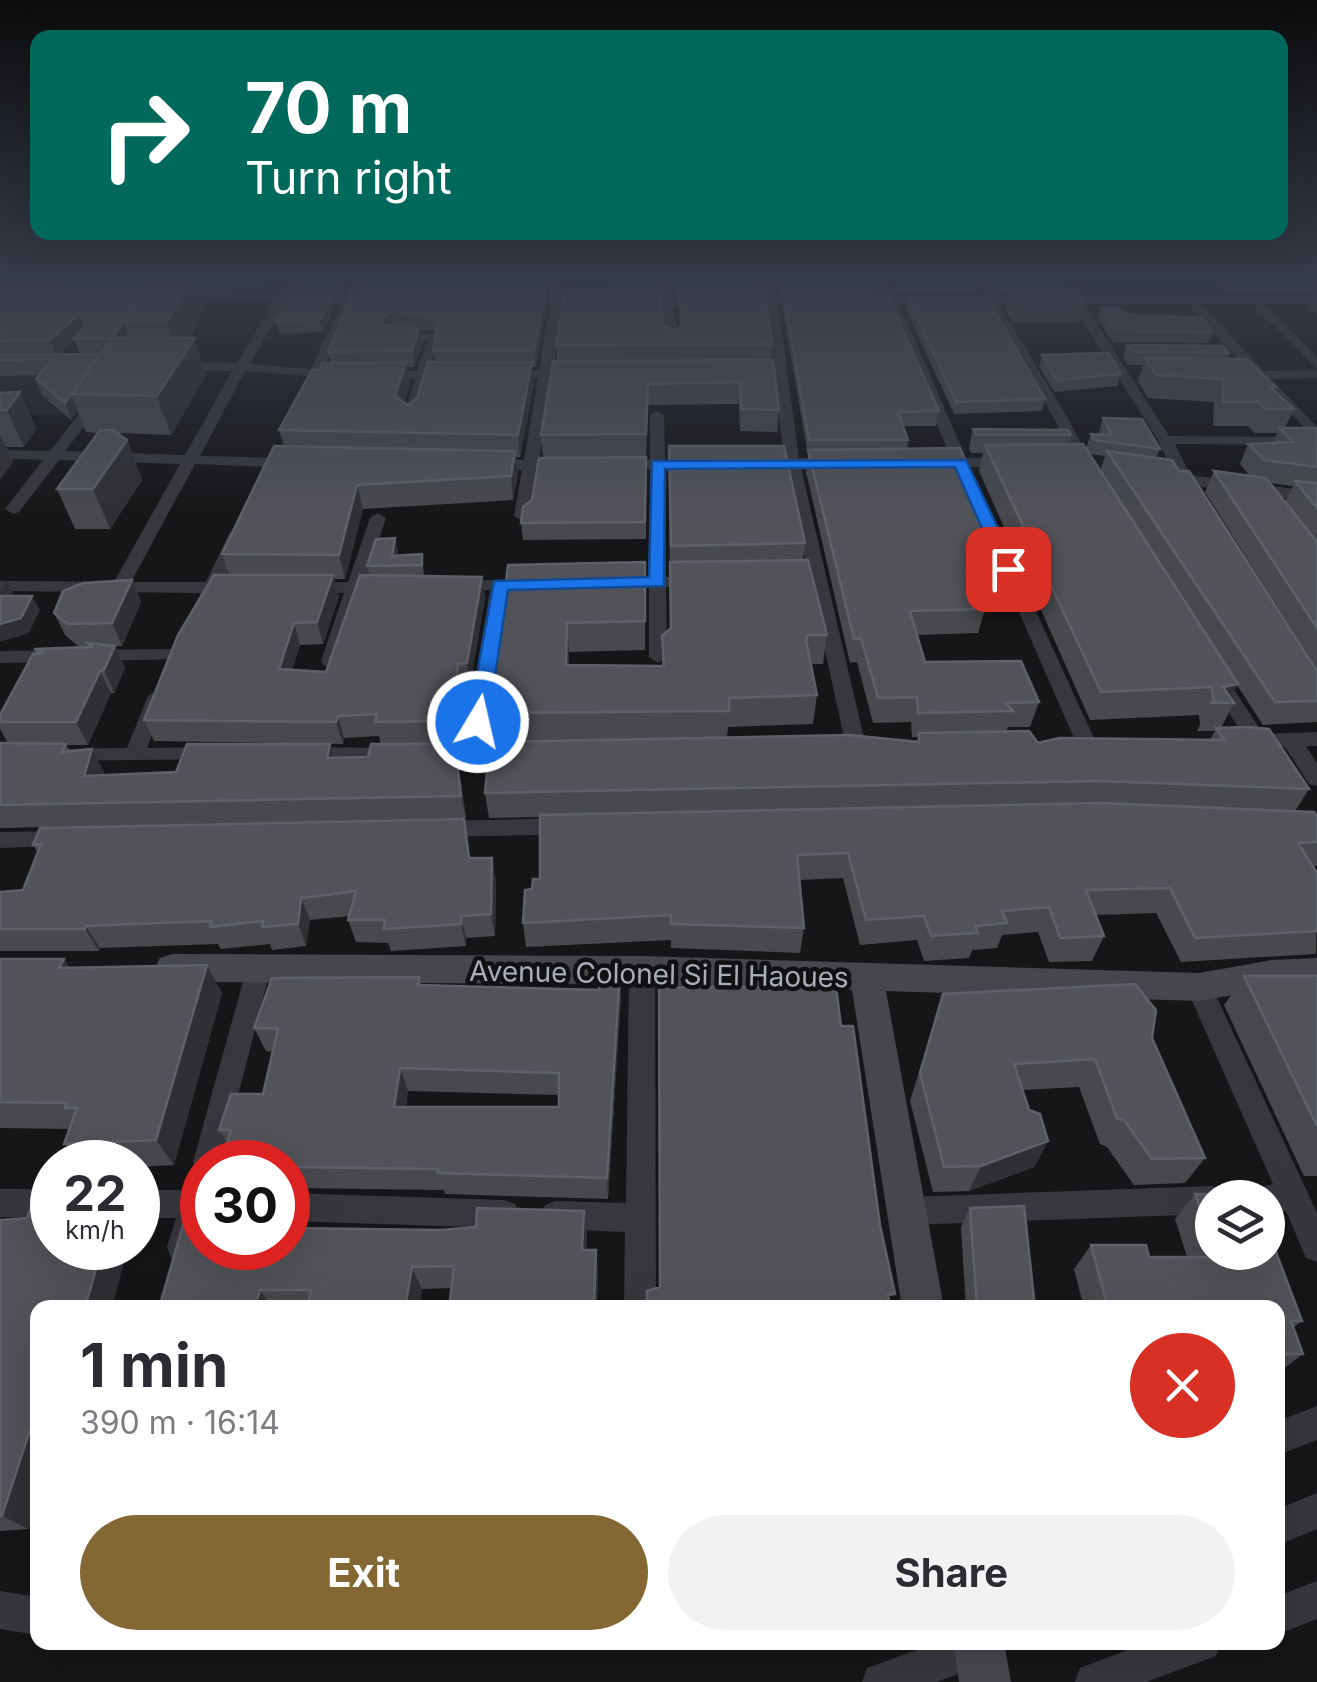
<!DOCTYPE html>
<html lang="en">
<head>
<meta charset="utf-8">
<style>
	body { margin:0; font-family:Inter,sans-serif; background:#f2f2f3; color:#2b2b33; height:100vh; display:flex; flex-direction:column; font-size:38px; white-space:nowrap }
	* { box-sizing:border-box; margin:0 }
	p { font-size:32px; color:#7c7c81 }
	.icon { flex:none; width:55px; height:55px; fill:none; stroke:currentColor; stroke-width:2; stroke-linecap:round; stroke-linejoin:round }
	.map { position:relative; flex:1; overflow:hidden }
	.side { position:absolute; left:30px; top:1300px; width:1255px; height:350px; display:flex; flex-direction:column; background:#fff; border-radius:20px; box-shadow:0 10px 40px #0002 }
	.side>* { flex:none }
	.banner { position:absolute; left:30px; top:30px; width:1258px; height:210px; border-radius:20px; box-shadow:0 10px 40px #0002; background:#00695c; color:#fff; overflow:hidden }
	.tools { position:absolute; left:1195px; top:1180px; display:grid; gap:20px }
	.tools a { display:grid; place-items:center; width:90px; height:90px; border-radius:50%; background:#fff; box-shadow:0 10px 40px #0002; font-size:50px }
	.speed { position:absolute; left:30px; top:1140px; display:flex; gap:20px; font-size:50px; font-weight:700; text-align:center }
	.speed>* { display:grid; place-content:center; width:130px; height:130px; border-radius:50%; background:#fff; box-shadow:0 10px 40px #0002; line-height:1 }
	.speed small { font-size:25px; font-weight:400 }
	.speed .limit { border:15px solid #d22; background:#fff; color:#111 }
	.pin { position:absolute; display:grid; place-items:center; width:85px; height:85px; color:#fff; margin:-42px; border-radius:20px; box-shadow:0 5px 15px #0006 }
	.me { position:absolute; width:110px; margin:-55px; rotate:9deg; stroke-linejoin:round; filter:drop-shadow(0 0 8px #0008) }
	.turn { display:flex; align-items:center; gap:35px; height:210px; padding:0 50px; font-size:45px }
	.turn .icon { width:130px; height:130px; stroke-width:2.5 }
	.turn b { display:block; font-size:70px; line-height:85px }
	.round { display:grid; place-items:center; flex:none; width:105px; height:105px; border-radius:52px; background:#f2f2f3 }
	.headline { display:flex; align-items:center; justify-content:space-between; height:170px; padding:0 50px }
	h1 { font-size:60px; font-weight:700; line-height:75px }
	.button { display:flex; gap:20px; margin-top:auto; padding:20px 50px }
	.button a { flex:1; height:115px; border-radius:60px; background:#856733; color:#fff; font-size:40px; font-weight:700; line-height:115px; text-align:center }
	.button a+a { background:#f2f2f3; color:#2b2b33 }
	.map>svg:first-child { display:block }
	.built { fill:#222225 }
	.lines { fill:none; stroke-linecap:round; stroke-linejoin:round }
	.street { fill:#37383d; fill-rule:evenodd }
	.secondary { fill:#45474d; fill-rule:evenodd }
	.wall { fill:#47494d; fill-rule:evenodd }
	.shaded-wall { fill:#2f3033 }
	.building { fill:#525359; stroke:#5f6168; stroke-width:2.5; fill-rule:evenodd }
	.route { fill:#1a73e8; stroke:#114b97; stroke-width:2.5 }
	.labels { text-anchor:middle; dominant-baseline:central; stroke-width:9; stroke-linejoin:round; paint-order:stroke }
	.street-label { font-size:28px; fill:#a8adb8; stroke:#111113 }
</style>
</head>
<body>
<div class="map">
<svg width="1317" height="1682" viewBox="0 0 1317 1682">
	<rect width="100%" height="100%" fill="#161618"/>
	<path class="built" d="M10,365L109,366L72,414L0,415V376H8Z"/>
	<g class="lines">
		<path class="street" d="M22,279H35L0,311V300Z
			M288,279H300L290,295L344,298L353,279H365L356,298L385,303L379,307L353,305L323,370L346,372V378L320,377L310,388L303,384L307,376L245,371L200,456L296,458L304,463L296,468L195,464L131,582H206L229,534L237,529L245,534L223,583L242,584V592L218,593L212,605L206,606L197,601L201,593L0,591V581L114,582L180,464L59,460L19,512L13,514L5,509L43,460L0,458V450L50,451L95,394L100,393L107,397L65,451L185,455L232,371L173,370L166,366L173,362L237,363L274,302L176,298L170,294L176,290L278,295ZM286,302L341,305L311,369L250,364Z
			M549,279H561L563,299H594L600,303L594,307H562L553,370H581L588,374L581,378H551L539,460H566L574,465L566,470H537L530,516L522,521L514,516L522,470H488L480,465L488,460H524L538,378H503L496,374L503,370H539L550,307H516L510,303L516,299H551Z
			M659,279H671L673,299L765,298L760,279H772L776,298L814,297L820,301L814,305H778L799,458H836L844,463L836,468H801L867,751L864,756L857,758L847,751L785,468H758L750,463L758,458H784L766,305L674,306L679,345L673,349L667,345L662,306L631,307L625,303L631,299H661Z
			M877,279H889L896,296H983L973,279H985L995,296H1317V304H1265L1317,357V369L1252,304H1201L1264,371L1317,370V378L1271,379L1317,427V440L1257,379L1228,378V372L1249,371L1188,304H1084L1169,436L1304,437L1311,441L1304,445L1175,444L1190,475L1317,492V502L1194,486L1187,490L1177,481L1162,477V471H1172L1158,440L1072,304H999L1070,422L1095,472L1087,477L1079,472L1056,422L987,304H899L966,458L1011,457L1019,462L1011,467H970L973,473L965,478L960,476L955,467L933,466V460L951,458L887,304H861L855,300L861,296H884Z
			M390,333L438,334L431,371H451L458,375L451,379H428L415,422L403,419L415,379H378L371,375L378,371H417L427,341L394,340L388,336Z
			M657,411L664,415L665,460L696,459L704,464L696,469H665L666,577L696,576L705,581L696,586L666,587L667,657L658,663L649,657V587L618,588L609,583L618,578L649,577L650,469L618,470L610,465L618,460H650V415Z
			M378,513L386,518L365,582H386L395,587L386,592L362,593L339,661L330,667L323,665L321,661L344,593H308L299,588L308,583L348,582L370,518Z
			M999,543L1007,548L1097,745L1094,750H1080L1077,745L991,548Z
			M536,579L545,584L542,588L508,590L485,748L523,750L526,755L523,760L421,761L418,756L421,751L464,749L490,590L453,591L444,586L453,581Z
			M174,649L181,651V659L0,663V651Z
			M1219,675L1226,677L1263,734L1317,732V746H1306L1317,763V786L1309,784L1285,747L1241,746L1238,741L1243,735L1209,681Z
			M158,690L168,696L147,748L211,747L218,749L221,754L218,759L56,761L53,756L63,749L127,748L148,696Z
			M303,747L396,748L406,755L396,762L296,759L293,754L296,749Z
			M571,818L582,826L571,834L438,837L427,829L438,821Z
			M66,831L74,833L77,839L74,845L0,848V832Z
			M259,957L268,960L271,967L221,1162H202C202,1195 206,1227 193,1258L182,1262L171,1258L167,1247L176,1218H138V1190H184L196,1169L193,1162L247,967L250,960Z
			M642,960L651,963L655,970L656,1308H624L625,1232L556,1229L545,1225L541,1215L545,1205L556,1201L626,1203L629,970L633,963Z
			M1199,977L1208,980L1212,987L1317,1213V1262L1306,1258L1286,1211L1268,1212V1198H1253L1258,1188L1273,1184L1186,987L1190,980Z
			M1212,1186L1222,1190L1226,1198H1212V1214L907,1225L896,1221L892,1211L896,1201L907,1197Z
			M0,1189H52V1217H0Z
			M288,1193L504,1200L515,1204L519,1214L515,1224L504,1228L288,1221Z
			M1317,1406V1440L1278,1455V1421Z
			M1317,1493V1529L1278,1545V1509Z
			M1317,1581V1619L1278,1634V1596Z
			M0,1591L38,1597V1635L0,1629Z
			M939,1642H998L1000,1647L995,1661L936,1682H862L867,1668Z
			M1149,1642H1221L1216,1656L1146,1682H1075L1080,1668Z"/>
		<path class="secondary" d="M172,954L642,956L1199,973L1272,960L1317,958V986L1272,988L1199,1001L886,991L944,1308H902L852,990L642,984L172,982L160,978L155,968L160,958Z
			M953,1642H1004L1011,1682H959Z"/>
	</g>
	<path class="wall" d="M0,279H259L261,287H204L208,303L190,338L206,375L171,435L117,433L127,440L142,480L110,529H75L57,489L98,433L86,432L78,411L71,420L42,395L36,379L39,375L0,376ZM147,281L149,282L144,290L12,288L18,282ZM74,339L80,354H57L63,350Z
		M298,279H349L342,295L301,293Z
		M548,279L547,295H545L546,310L536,367H532L534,383L520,457H516L518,474L513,500L363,509L345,579H334L339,597L323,644L300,645L292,670L326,672L369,575L367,566L398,551L397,556L422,554L424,576L482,577L485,598L470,685L461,686L457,743L381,744L379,736L344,738L343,744L154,741L144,720L229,575L222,554L284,446L279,430L320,370L331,363L328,352L361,295L358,281ZM420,330L436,331L433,351L435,362L417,398L408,405L404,402L410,383L407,367H414L422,344Z
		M608,279H657V290L663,325L675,331L680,326L678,294H676L674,279H761L760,289L772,344L771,360L779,410L777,432L740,431L739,404L648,405L646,456L543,457L541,435L557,361L556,345L608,290Z
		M775,279H881V280L879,294H780Z
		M893,279H980L977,293L899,294Z
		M989,279H1067L1064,290L1083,303L1078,322H1013L1005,309L1009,293H997Z
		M1213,279H1317V315L1308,308L1315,292L1228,293Z
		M784,296L939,411L936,426H904L908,440L907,449L960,448L1014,568L1007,591L999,576L979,585L977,592L985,609L978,633L917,635L925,662L1039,702L1030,727H1008L1006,732L1038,743L1210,740L1215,731H1197L1200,725L1199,715L1090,720L979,471L983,453H971L969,447L973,429L1071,435L1068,444L1100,471L1105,456L1089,454L1086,448L1091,434L1100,435L1099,432L1103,418L1160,449L1156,458L1179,471L1317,671V722L1263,725L1237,685L1231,698L1234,703L1221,728L1309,789L1295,811L1317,816V866L1313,867L1317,873L1316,954L1181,962L1156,913L1096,915L1104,936L1092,961L1049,962L1038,932L1002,935L997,948L972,950L969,958L924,961L917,940L860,945L843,878L800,880L804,928L800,953L671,948V940L526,947L523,923L532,889L540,879V817L489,818L485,793L495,742L491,713L508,565L645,562V650L569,652V665L662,666V636L670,629L669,446L805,543L803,560L827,635L823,664H811L817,695L813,724L728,727L727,737L917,742L918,737H912L911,722L873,723L857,662L850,663L806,472L808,455L783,309Z
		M908,298L1045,399L1042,411L954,414L906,309Z
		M1101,308L1131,315L1212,332L1208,343L1113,342L1098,319Z
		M334,309L323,332L280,334L276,321Z
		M1127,345L1229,353L1227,359L1276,387L1274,391L1294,409L1285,428H1317V669L1205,492L1214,471L1250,476L1240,464L1248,444L1273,443L1277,433H1255L1248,426H1213L1214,402L1148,398L1138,381L1143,365H1128L1123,358ZM1270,483L1293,486L1285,502Z
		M1042,355L1121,374L1117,386L1054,392L1039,366Z
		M20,392L36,429L24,447H6L13,462L0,480V393Z
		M646,457V539L523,540L521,523Z
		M132,580L141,602L122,646H115L125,668L114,693H111L88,745H66L70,751L104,772L103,775L176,772L330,744L335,758L368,757L455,744L466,818L0,828V743H8L0,729V715L37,654L34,649L90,646H78L65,635L54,613Z
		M464,819L470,858L496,880L495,936L466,938V946L391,951L388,943L356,942L348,920L349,916L310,920L306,946L272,950L270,944L221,949L218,944L100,948L99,951H0V892L23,890L38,853L33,845Z
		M0,959H64L70,968L222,993L174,1165L138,1167V1162H80L64,1144L69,1129L0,1128Z
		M1244,976H1317V1176H1304L1224,1005Z
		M419,977L422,986L621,997L608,1199L445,1194L444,1190L288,1188V1162L227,1142L219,1130L263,1094L273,1052L266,1051L254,1028ZM408,1091L559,1095V1107H406Z
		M943,994L1152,1038L1205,1158L1185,1183L1134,1185L1107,1147L1100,1144L1079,1087L1022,1090L1029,1110L1048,1141L1034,1167L969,1191L933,1192L910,1101Z
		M1195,1194L1212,1198V1252H1268L1302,1321L1293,1328L1303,1354L1278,1373V1308H1084L1074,1269L1091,1245L1149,1257H1187L1175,1219Z
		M970,1208L1035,1308H966L961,1227Z
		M584,1211L587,1234L586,1250L598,1272L597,1308H449L452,1288L422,1289L419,1308H159L202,1248L476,1227Z
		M0,1220L38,1308L29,1529L0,1531Z"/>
	<path class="shaded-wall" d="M0,279H17L18,282L12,288L0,289Z
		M192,279H201L208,303L178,359L167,323Z
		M339,279H349L342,295L339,281Z
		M144,287L148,302L124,323L128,336L118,354L112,339Z
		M545,294L546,310L536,367L534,351Z
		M332,297L334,309L323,332L320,320Z
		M391,312L394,328L384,335L381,319Z
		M79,314L85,329L56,355L50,340Z
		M419,328L422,344L414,367L412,351Z
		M195,338L206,375L171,435L157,396Z
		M406,362L410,383L399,418L395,396Z
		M532,362L534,383L520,457L518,435Z
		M20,392L36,429L24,447L7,410Z
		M71,395L78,411L71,420L65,403Z
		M0,435L13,462L0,480Z
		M127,440L142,480L110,529L93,489Z
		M515,451L518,474L513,500L511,476Z
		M357,485L363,509L345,579L339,555Z
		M395,538L398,551L395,566L392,556Z
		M1005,553L999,576L979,585L983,569L981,563Z
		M333,575L339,597L323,644L317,622Z
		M482,577L485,598L470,685L467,663Z
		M132,580L141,602L122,646L112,623Z
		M7,581L14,596L0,601V592Z
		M32,596L40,610L29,633L0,642V624Z
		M294,623L300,645L286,691L279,669Z
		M567,623L569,652V694L566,665Z
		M115,646L125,668L114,693L104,670Z
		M458,664L461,686L457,743L453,721Z
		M100,671L111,693L88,745L76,722Z
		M1238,684L1228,703L1223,687Z
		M338,716L344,738L343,744L336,722Z
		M330,744L337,767L327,758Z
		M455,744L459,767L466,818L461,796Z
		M92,749L104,772L97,799L84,776Z
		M492,858L496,880L495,936L491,914Z
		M301,898L310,920L306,946L298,924Z
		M461,916L466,938V946L461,924Z
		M86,926L100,948L99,951L85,929Z
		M64,959L83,987L59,968Z
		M207,965L222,993L174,1165L156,1140Z
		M620,973L621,997L608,1199L607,1178Z
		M400,1068L408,1091L402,1130L394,1107Z
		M1048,1141L1034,1167L969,1191L981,1166Z
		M584,1211L587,1234L585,1272L582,1250Z
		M102,1248H128L112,1308H85Z
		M596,1250L598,1272L597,1308H594Z
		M412,1267L422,1289L419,1308H405Z
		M260,1290L272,1308H256Z
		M38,1405V1502L29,1529L2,1516Z"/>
	<path class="building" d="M151,279H192L167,323H124Z
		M359,279H546V281H358Z
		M608,279H657V280H608Z
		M676,279H761V280H677Z
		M781,279H881V280H781Z
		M144,287L112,339H74L89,321L79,314L50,340L0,341V289Z
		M678,289H764L772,344L556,345L565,290H659L663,325L675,331L683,324Z
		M1075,289L1083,303H1018L1010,290Z
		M545,294L534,351H433L439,316L391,312L381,319L384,325L419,328L412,351L328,352L351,295Z
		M291,295L332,297L320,320L276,321Z
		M784,296H888L939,411L898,412L908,440H809Z
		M908,298H987L1045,399L956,402Z
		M1101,308H1118L1131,315L1202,318L1212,332L1116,331Z
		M113,338H195L157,396L71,394Z
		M1127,345L1223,346L1229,353L1132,352Z
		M1108,353L1121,374L1057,380L1042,355Z
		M100,354L65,403L36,379L52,359L0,360V355Z
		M1145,358L1247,359L1276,387H1270L1294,409H1265L1258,402H1223V379L1156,375Z
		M773,360L779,410L741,409L740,382L648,384L646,434L541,435L553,361Z
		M406,362L395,396L408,405L417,398L428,362H532L518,435L279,430L312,370H320L322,363Z
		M20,392L7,410H0V393Z
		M1103,418L1142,419L1160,449L1094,440L1091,434L1112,435Z
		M1279,428H1317V467L1264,460L1248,444L1293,442Z
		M973,429L1068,430L1071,435H976Z
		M100,430H113L127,440L93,489H57Z
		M1083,444L1238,684L1223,687L1234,703H1210H1214L1212,687L1101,692L985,445Z
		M274,446L515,451L511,476L357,485L339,555L222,554Z
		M669,446H784L805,543L671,546Z
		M960,448L1014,568L1005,553L981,563L983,569H966L985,609L910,611L925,662L1021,661L1039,702L1006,703L1013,711L918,713L917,697L878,698L861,638L854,639L808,450Z
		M1107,451L1172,460L1179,471H1189L1317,671V701L1275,702Z
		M646,457L645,522L521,523L523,507L532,500L539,458Z
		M1214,471L1266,478L1317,542V628Z
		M1295,481L1317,483V508Z
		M395,538L392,556L422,554V565L367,566L376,539Z
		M808,560L827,635H807L806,640L817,695L729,698V711L491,713L508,565L645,562V621L567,623L566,665L664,666L662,636L671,628L670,562Z
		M214,575H333L317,622L294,623L279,669L326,672L360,575L482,577L467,663L458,664L453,721L375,722L377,714L338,716L336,722L144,720L178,635Z
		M132,580L112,623L67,624L54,613L63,591L83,583Z
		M0,596H32L21,618L0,624Z
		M88,643L115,646L104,670L100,671L76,722H0V715L33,654L45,653L34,649L92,647Z
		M1246,727L1269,729L1309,789L1100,781L485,793L490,742L849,735L919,742V733L1029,731L1038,743L1059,738L1224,740L1216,728Z
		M0,743L66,744L62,752L92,749L84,776L176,772L187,744H330L327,758L368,757L371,744H455L461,796L0,805Z
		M1101,803L1314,812L1317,816V842L1298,843L1317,873V931L1195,938L1170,888L1086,890L1104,936L1060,938L1049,907L1002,911L1007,923L975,926L978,933L931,936L924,916L866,920L848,853L797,855L804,928L671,924V915L523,923L525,890L532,889L533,879H540V815Z
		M464,819L469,858H492L491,914L461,916V924L384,929L385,920H348L356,891L301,898L298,924L262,927L263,921L210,927L211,921L86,926L85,929H0V892L23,890L41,844L33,845L40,828Z
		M0,959H64L59,968L207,965L156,1140L64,1144L77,1108H65L67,1103L0,1102Z
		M600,972L620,973L607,1178L438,1173V1169L288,1167V1162H221L231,1130H219L231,1094H263L278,1029L254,1028L272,978L419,977L418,985L599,990ZM400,1068L559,1073V1107H394Z
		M1244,976H1317V1126Z
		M1135,984L1156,1010L1152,1038L1205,1158L1152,1159L1124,1120L1117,1118L1095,1059L1014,1064L1029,1110L1040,1114L1048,1141L981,1166L944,1167L920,1073L943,994Z
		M659,987H836L841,1026H853L880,1225L895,1294L888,1295L890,1308H647V1291L660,1287Z
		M52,1190V1248H102L85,1308H38V1405L2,1516H0V1220L27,1218L37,1191Z
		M1195,1194H1253L1254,1198H1212V1243Z
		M1024,1206L1035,1308H977L970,1208Z
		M477,1208L584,1211L582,1250H596L594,1308H449L454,1266L412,1267L405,1308H340L341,1306L308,1305L311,1290H260L255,1307L193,1306L192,1308H159L185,1218H202V1248H288V1228L441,1230L476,1227Z
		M1268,1231L1302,1321H1291L1303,1354H1278V1308H1108L1091,1245H1146L1149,1257H1217L1216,1252H1268Z"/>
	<linearGradient id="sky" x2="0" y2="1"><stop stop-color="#0c0c0d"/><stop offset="0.54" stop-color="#363c48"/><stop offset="1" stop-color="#363c48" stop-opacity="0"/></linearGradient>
	<rect width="1317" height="515" fill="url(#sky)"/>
	<path class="route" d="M966,460L1017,569L1014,572L1000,569L955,467L665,469L664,586L508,590L488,722L478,728L468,722L494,581L649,577L652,461Z"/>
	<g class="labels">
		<g class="street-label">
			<text transform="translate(659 974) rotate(1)">Avenue Colonel Si El Haoues</text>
		</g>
	</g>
</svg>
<div class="tools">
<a><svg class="icon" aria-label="layers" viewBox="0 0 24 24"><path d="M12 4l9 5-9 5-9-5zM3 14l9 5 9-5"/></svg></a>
</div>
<div class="speed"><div>22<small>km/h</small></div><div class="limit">30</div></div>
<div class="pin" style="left:1008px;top:569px;background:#d93025"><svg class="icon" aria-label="arrive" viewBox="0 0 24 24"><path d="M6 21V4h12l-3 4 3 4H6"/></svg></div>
<svg class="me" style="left:478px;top:722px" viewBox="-20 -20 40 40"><circle r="17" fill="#1a73e8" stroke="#fff" stroke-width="3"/><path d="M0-11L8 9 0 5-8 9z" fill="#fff"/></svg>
<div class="banner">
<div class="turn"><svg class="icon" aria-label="right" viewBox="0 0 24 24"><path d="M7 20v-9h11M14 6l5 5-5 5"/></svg><div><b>70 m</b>Turn right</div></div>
</div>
<section class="side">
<div class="headline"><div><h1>1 min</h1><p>390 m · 16:14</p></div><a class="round" style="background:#d93025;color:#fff"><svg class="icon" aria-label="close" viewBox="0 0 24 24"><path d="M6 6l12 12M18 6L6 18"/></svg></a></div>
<div class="button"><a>Exit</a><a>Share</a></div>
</section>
</div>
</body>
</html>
